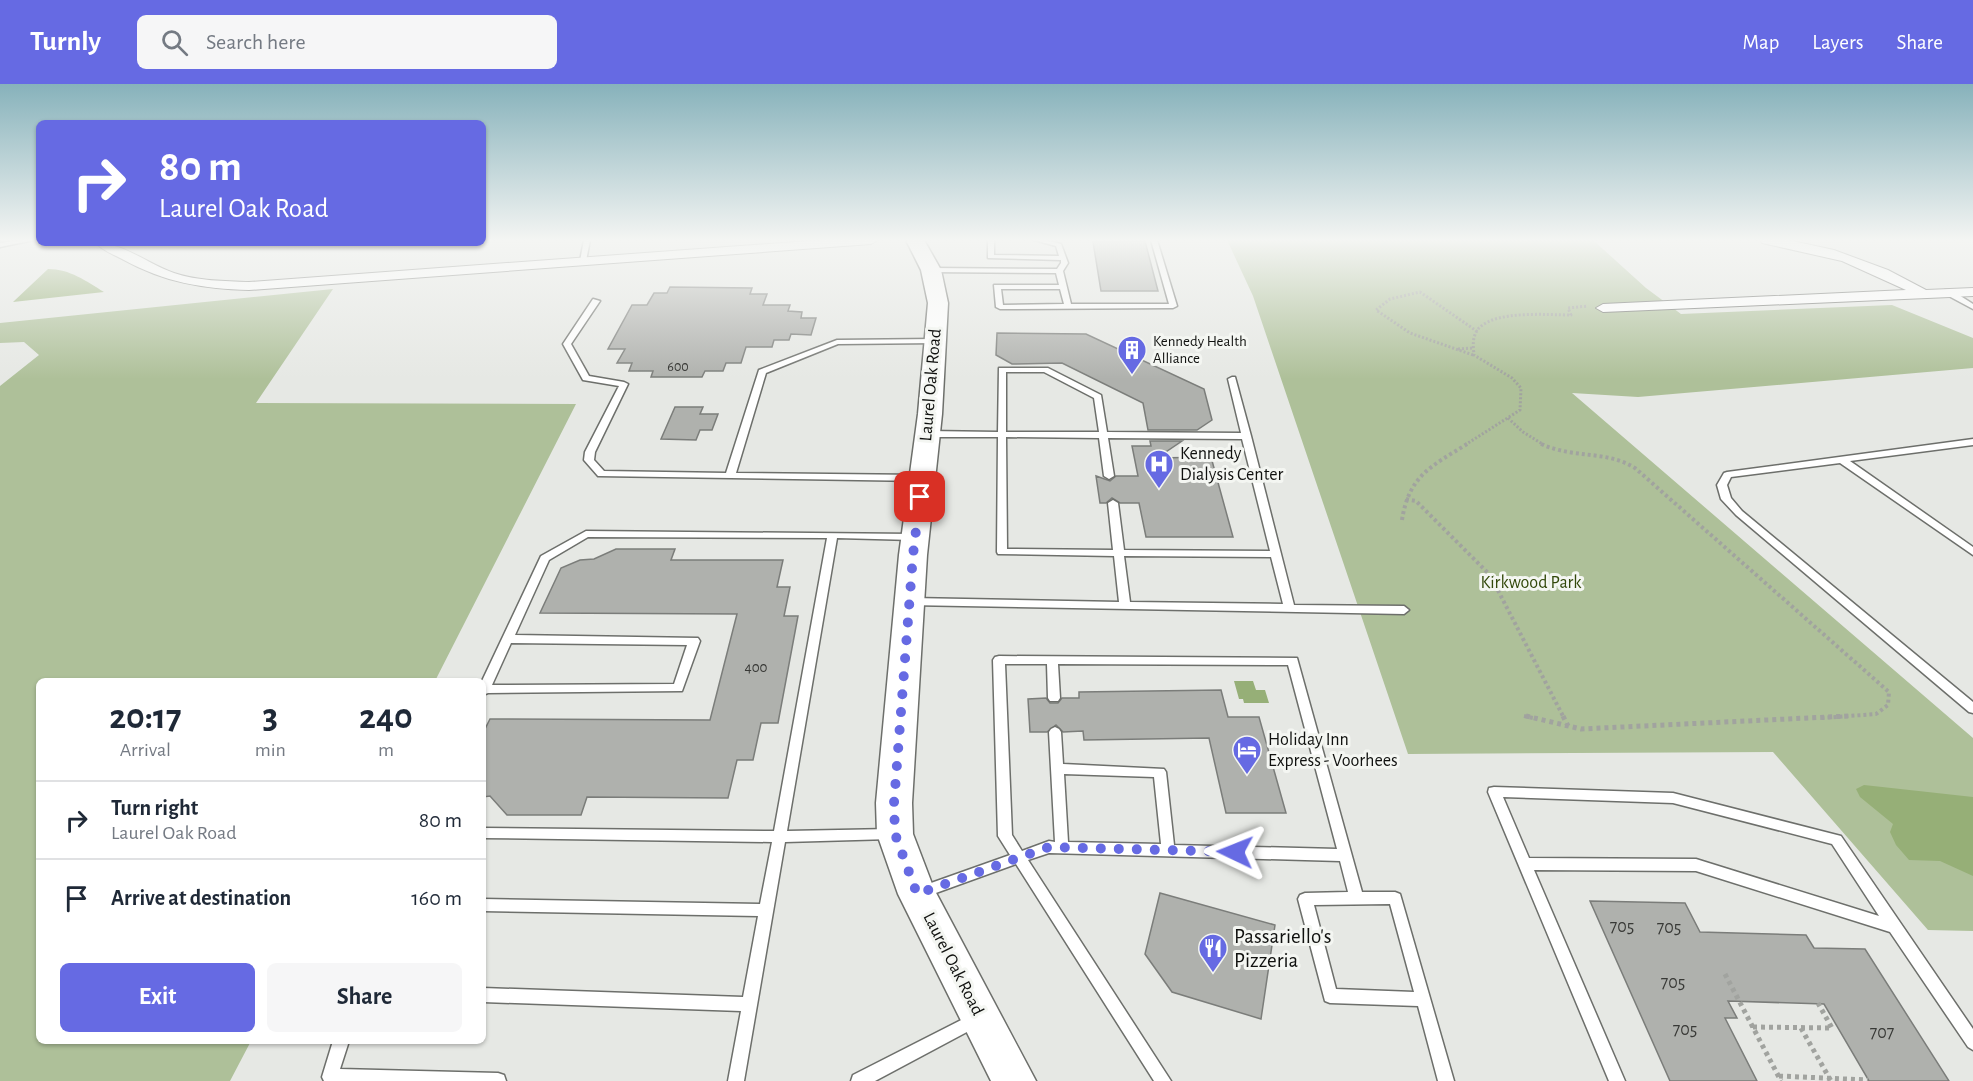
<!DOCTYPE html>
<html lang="en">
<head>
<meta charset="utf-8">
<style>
	body { margin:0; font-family:"Alegreya Sans",sans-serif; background:#f6f6f7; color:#1f2937; height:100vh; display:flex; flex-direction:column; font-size:22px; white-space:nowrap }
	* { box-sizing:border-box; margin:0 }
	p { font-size:20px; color:#747a83 }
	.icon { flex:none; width:33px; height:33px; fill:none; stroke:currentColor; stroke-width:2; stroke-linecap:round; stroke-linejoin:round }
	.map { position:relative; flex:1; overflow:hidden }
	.details { position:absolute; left:36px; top:594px; width:450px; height:366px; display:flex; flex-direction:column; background:#fff; border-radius:9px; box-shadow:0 2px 4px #0004 }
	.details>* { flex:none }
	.banner { position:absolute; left:36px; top:36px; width:450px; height:126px; border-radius:9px; box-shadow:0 2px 4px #0004; background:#666ae3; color:#fff; overflow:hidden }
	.pin { position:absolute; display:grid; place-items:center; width:51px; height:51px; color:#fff; margin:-26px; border-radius:12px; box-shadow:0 3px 9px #0006 }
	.me { position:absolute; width:66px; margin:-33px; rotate:272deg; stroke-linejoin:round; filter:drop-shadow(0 0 4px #0008) }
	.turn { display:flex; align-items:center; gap:21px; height:126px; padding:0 24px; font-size:27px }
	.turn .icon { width:78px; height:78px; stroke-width:2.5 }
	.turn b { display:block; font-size:42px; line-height:51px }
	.eta { display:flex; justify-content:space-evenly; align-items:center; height:102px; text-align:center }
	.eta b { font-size:36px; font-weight:700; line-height:42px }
	.cta { display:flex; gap:12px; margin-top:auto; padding:12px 24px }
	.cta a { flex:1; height:69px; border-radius:9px; background:#666ae3; color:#fff; font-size:24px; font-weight:700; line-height:69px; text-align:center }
	.cta a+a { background:#f6f6f7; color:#1f2937 }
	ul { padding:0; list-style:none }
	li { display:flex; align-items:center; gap:18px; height:78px; padding:0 24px; border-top:2px solid #e0e1e3 }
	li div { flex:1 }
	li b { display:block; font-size:22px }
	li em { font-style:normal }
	header { display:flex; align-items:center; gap:36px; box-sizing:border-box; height:84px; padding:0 30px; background:#666ae3; color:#fff }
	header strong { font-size:28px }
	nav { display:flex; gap:33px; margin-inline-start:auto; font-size:21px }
	.search { width:420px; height:54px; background:#f6f6f7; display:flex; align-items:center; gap:15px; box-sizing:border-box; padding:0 21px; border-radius:9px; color:#747a83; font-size:22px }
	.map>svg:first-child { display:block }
	.green { fill:#aec099 }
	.water { fill:#96af77 }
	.building { fill:#afb1ad; stroke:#7b7d7a; stroke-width:1.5 }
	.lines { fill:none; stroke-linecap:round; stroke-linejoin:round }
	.lane-casing { stroke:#6d6f6b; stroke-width:3 }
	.street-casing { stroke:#6d6f6b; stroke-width:2 }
	.secondary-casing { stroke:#6d6f6b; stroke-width:3 }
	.path-far2 { stroke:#a1a39f; stroke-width:3; stroke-dasharray:2 2; stroke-linecap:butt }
	.path-far1 { stroke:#a1a39f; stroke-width:4; stroke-dasharray:3 3; stroke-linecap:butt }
	.path { stroke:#a1a39f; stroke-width:5; stroke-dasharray:4 4; stroke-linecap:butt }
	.lane { fill:#fff; fill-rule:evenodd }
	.street { fill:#fff; fill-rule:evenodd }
	.secondary { fill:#fff; fill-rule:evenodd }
	.route { stroke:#666ae3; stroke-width:10; stroke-dasharray:0 18 }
	.labels { text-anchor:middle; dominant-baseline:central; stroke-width:6; stroke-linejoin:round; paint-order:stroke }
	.far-number-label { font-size:14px; fill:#383936 }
	.far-poi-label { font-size:15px; fill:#10110f; stroke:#f4f6f2; text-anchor:start }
	.number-label { font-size:15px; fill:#383936 }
	.street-label { font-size:18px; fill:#10110f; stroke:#f4f6f2 }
	.poi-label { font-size:18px; fill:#10110f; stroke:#f4f6f2; text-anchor:start }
	.park-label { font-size:18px; fill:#33490b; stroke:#f4f6f2 }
	.near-number-label { font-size:18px; fill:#383936 }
	.near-poi-label { font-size:21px; fill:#10110f; stroke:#f4f6f2; text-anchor:start }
</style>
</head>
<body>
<header>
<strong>Turnly</strong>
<div class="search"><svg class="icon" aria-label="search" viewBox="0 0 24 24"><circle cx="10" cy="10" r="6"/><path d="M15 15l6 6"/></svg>Search here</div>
<nav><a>Map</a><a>Layers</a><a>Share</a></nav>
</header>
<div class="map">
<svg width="1973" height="997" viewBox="0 0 1973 997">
	<rect width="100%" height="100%" fill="#e6e8e4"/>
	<path class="green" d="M1227,156H1593L1646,204L1681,230L1892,221L1973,254V284L1638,313L1572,309L1973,654V847L1928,846L1773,668L1408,670L1253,212Z
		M333,205L256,319L576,320L435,597H39V957H251L230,997H0V302L39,271L24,258L0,259V239Z"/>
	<path class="water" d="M48,185C70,185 86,197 104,208L13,218Z
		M1234,597H1253L1256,606H1265L1269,619H1244L1243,615H1239Z
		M1864,701L1973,713V792L1940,777L1909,776L1896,761L1890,748L1893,740L1860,713L1856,705Z"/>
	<path class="building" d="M1145,157L1158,207H1101L1093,158Z
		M670,203L752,204L750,210H767L763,221H790L788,227L802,228L801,234H816L811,251L791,250L789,256H774L772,263H746L741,279H726L723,287H705L702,293H651L653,287H629L632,279H617L625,265H608L632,221H647L654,209H667Z
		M997,249L1086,250L1204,305L1212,336L1197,346H1148L1143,319L1062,279L1012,280L996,271Z
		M675,323H703L700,330H718L712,346H700L696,356L661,355Z
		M1150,357H1182L1157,374L1211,373L1233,453H1146L1139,419H1120L1112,414L1106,419H1100L1096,392L1110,397L1116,392H1138L1132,362H1151Z
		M616,465H675L671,476H783L777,503H790L784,532H798L778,639H761L753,676H737L728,714L587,713L581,731H507L490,712L483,713V649L490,635L710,636L737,530L540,529L561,484L580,476L594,475Z
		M1221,606L1228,633H1259L1286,729H1226L1209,654L1084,656L1083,647L1063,648L1056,641L1047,648H1030L1028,615L1046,614L1050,619H1058L1062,614H1079V608Z
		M1160,809L1275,841L1261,935L1172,908L1145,870Z
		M1590,817L1685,819L1700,848L1806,851L1814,864L1865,865L1949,997H1869L1824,920L1728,917L1737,934H1725L1757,997H1670Z"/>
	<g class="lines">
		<g class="lane-casing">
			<path id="lane" d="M21,156H34L0,163V159Z
				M584,156H590L586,177L583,179L580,177Z
				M988,156H994V171L1059,172L1056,162L1034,156H1044L1061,160L1068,179L1063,187L1071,220H1169L1151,156H1157L1177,222L1173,224L1000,225L996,223L994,201H1059L1056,189L931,188L927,186L931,184L1057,185L1061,179V176L988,174ZM1001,205H1060L1064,220L1003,221Z
				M1945,206H1951L1973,220V225L1945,210Z
				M593,215L600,217L571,260L589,292L624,298L628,300L595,368L594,376L604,387L726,389L759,286L837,256L935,255H938V259L838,260L766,289L736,389L922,391L927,394L922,397L598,392L584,376L585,368L619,302L583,296L563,260Z
				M999,284H1048L1101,311L1107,348L1241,349L1228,295L1232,293H1235L1251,352L1294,521L1404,522L1409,526L1404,530L908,521L907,518L908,515L912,514L1119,518L1114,472L998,470L997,468L998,353H928L924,350L928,347L998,348ZM1006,288H1044L1094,314L1099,348H1006ZM1006,353L1099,354L1104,392L1109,395L1114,392L1108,354L1242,355L1270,467L1124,466L1118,419L1113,416L1108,419L1113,466L1007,465ZM1124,472L1271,473L1283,520L1130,518Z
				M1973,355V361L1850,377L1973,463V471L1840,379L1731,393L1727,401L1731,414L1742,427L1973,618V629L1969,628L1736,431L1721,415L1717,401L1724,389L1727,388Z
				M586,447L913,450L918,453L913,456L837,454L787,747L891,745L896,746L898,750L896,754L891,755L785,758L744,997H728L741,927L483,918V904L743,913L758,832L483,827V815L760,820L772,758L483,754V744L774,747L827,454L588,453L549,476L515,551L698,554L700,557L682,607L488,609L483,611L482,597L541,472ZM511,559L687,561L674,600L492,601Z
				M999,572L1297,574L1362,808H1395L1400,810L1454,997H1438L1418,922L1330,919L1325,917L1298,815L1300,811L1305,809L1348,808L1340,777L1049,769L1028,776L1171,997H1154L1016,780L922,814L917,812L915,808L917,804L1010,771L998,752L993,576L995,573ZM1005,580H1047L1048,614L1050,617H1058L1060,614L1058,580L1288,581L1337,765L1174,761L1166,688L1164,685L1063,680L1061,648L1059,645L1055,643L1051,645L1049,648L1055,758L1049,757L1022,767L1012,751ZM1064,690L1154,693L1161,760L1068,758ZM1390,820L1414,908L1336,905L1314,821Z
				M1494,703L1673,709L1841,752L1973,945V966L1968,963L1890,848L1696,787L1534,786L1625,997H1609L1488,708L1489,704ZM1503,713L1673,719L1832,760L1879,832L1696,775L1529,774Z
				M975,929L980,931L983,936L980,941L875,997H851L853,991Z
				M333,957H349L340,985L498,989L504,991L506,997H324L322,993Z"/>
		</g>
		<g class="street-casing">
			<path id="street" d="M822,156H878L871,160L249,206C203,205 164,198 124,176C115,171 103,167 96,159C124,159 148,180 174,189C198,197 224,197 249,198Z
				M1760,156H1788L1834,166L1888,186L1926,206L1973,204V212L1603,228L1596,224L1603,220L1906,206L1842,177L1762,159Z"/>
		</g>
		<g class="secondary-casing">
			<path id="secondary" d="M906,156H924L941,186L948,219L942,330L927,471L912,719L913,750L934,805L1036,997H991L898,810L877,750L876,719L899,471L918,330L928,219L921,186Z"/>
		</g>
		<path class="path-far2" d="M1458,265L1472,264
			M1473,271L1410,249L1376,226L1390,215L1420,208L1478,248
			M1508,334L1523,348L1544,361
			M1465,361L1520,326L1521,304L1512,294L1474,271C1473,261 1472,252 1479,244C1497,226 1547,231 1571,231L1568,224L1588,222"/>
		<path class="path-far1" d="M1541,360C1575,375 1606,366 1635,384L1889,608L1888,621L1876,630L1822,634
			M1406,415L1416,417L1490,491L1564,634
			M1402,436C1409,391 1432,382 1467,360
			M1524,632L1533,634"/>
		<path class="path" d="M1526,632L1581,645L1849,632
			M1563,632L1568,642
			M1725,890L1781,997
			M1753,943L1832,944L1818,919
			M1801,944L1831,997
			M1779,992L1868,996"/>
		<use href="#lane" class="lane"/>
		<use href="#street" class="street"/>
		<use href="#secondary" class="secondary"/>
	</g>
	<linearGradient id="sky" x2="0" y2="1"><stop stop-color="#87b2bb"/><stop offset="0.53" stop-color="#f4f5f3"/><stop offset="1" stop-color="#f4f5f3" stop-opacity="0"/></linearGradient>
	<rect width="1973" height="295" fill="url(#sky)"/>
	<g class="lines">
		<path class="route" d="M920,413L913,471L894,719L895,750L917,810L1049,763L1235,768"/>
	</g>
	<defs>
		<g id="building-pin" transform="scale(1.5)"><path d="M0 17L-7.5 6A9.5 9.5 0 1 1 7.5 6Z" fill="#666ae3" stroke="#f4f6f2"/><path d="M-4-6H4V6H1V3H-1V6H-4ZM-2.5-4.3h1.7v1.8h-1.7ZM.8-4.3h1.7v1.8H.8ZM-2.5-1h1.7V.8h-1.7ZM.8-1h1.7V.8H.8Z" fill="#fff"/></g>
		<g id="hospital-pin" transform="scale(1.5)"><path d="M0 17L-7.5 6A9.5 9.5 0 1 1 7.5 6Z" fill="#666ae3" stroke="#f4f6f2"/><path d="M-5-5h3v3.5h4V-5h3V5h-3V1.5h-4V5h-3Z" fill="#fff"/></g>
		<g id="hotel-pin" transform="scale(1.5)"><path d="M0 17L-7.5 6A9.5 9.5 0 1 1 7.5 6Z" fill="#666ae3" stroke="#f4f6f2"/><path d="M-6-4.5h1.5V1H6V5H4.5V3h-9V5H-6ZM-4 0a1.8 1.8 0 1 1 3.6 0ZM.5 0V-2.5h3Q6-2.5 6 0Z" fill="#fff"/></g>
		<g id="restaurant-pin" transform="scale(1.5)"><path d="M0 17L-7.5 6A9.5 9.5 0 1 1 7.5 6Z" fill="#666ae3" stroke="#f4f6f2"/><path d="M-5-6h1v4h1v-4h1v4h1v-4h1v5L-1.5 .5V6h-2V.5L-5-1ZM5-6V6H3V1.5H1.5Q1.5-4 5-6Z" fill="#fff"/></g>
	</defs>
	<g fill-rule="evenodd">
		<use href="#building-pin" x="1132" y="266"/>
		<use href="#hospital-pin" x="1159" y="380"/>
		<use href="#hotel-pin" x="1247" y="666"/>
		<use href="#restaurant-pin" x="1213" y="864"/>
	</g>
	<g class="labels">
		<g class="far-number-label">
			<text x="678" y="283">600</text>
		</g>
		<g class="far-poi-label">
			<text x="1153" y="257">Kennedy Health<tspan x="1153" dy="17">Alliance</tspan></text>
		</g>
		<g class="number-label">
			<text x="756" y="583">400</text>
		</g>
		<g class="street-label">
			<text transform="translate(931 301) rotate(-85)">Laurel Oak Road</text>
			<text transform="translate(953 880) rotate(63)">Laurel Oak Road</text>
		</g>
		<g class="poi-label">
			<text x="1180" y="370">Kennedy<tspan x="1180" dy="21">Dialysis Center</tspan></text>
			<text x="1268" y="656">Holiday Inn<tspan x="1268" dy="21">Express - Voorhees</tspan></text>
		</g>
		<g class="park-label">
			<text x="1531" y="499">Kirkwood Park</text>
		</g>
		<g class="near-number-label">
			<text x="1622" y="843">705</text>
			<text x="1669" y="844">705</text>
			<text x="1673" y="899">705</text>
			<text x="1685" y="946">705</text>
			<text x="1882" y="949">707</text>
		</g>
		<g class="near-poi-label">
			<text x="1234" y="852">Passariello's<tspan x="1234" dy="24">Pizzeria</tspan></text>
		</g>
	</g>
</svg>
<div class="pin" style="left:920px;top:413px;background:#d93025"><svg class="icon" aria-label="arrive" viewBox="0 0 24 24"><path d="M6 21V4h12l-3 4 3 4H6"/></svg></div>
<svg class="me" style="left:1235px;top:768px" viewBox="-20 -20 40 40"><path d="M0-17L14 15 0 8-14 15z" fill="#666ae3" stroke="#fff" stroke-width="4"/></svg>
<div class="banner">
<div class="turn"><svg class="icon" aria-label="right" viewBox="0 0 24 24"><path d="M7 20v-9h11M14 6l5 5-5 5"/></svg><div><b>80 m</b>Laurel Oak Road</div></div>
</div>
<section class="details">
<div class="eta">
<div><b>20:17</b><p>Arrival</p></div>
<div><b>3</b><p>min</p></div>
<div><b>240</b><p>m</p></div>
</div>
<ul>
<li><svg class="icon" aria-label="right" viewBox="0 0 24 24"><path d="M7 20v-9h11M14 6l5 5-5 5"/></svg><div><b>Turn right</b><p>Laurel Oak Road</p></div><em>80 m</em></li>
<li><svg class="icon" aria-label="arrive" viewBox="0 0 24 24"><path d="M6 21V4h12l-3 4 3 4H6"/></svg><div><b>Arrive at destination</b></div><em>160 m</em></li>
</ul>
<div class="cta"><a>Exit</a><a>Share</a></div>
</section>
</div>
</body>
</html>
